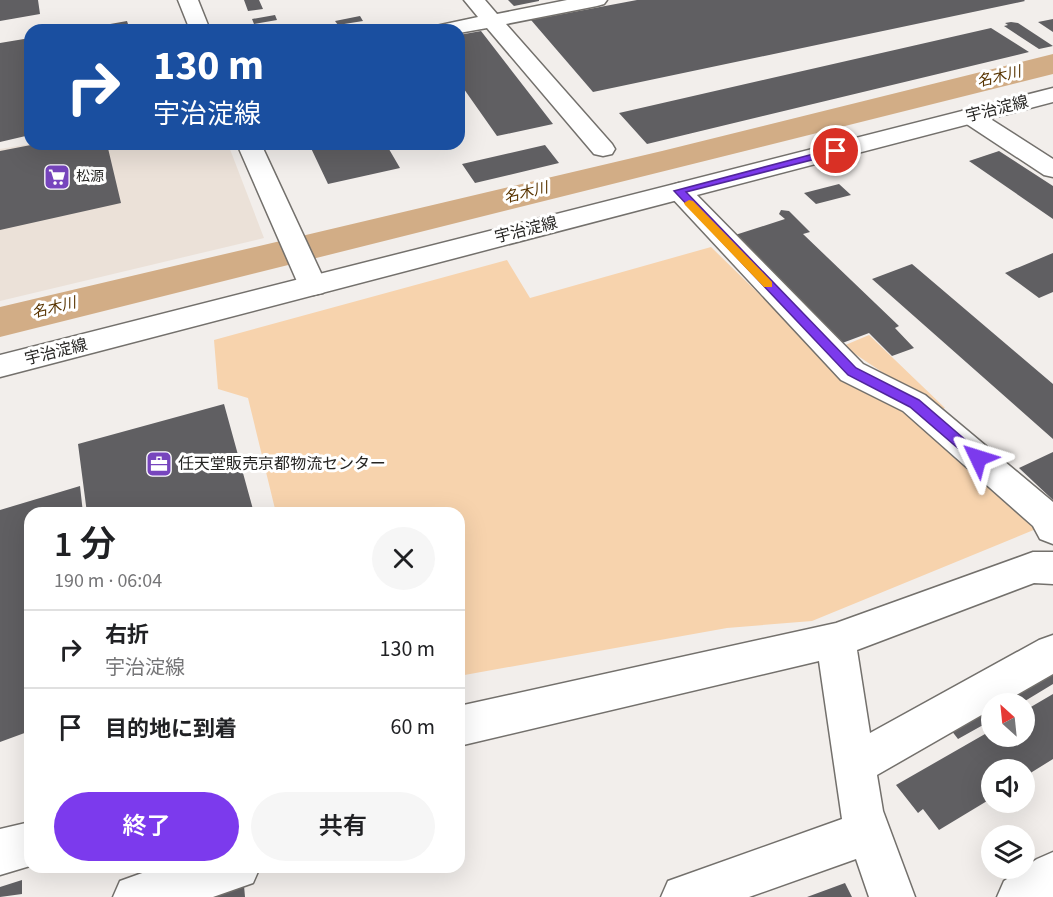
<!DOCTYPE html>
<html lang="ja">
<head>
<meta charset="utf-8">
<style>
	body { margin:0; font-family:"Source Sans 3","Noto Sans JP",sans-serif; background:#f6f6f6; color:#202124; height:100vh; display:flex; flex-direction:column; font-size:22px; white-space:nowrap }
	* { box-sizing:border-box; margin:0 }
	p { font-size:20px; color:#757577 }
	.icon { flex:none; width:33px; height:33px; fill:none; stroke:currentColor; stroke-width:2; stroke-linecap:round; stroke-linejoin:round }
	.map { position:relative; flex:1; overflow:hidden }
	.side { position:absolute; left:24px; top:507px; width:441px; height:366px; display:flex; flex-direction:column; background:#fff; border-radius:18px; box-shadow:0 6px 24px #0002 }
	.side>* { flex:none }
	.guide { position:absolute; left:24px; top:24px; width:441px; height:126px; border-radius:18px; box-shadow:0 6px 24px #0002; background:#1a4fa0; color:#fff; overflow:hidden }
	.needle { width:39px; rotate:333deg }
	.fabs { position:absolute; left:981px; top:693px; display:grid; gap:12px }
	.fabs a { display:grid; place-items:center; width:54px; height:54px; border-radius:50%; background:#fff; box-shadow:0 6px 24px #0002; font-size:30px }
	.pin { position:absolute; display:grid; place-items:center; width:51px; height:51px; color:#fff; margin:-26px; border:3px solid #fff; border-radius:50%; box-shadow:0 2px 6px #0007 }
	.me { position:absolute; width:66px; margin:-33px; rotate:311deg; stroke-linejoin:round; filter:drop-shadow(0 0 4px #0008) }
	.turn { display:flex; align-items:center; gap:21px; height:126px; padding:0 30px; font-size:27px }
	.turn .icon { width:78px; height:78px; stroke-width:2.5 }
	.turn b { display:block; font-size:42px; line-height:51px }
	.round { display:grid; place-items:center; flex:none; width:63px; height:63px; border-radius:32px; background:#f6f6f6 }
	.summary { display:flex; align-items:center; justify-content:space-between; height:102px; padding:0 30px }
	h1 { font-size:36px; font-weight:600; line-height:45px }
	.primary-button { display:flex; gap:12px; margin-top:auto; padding:12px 30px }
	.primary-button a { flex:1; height:69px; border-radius:36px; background:#7c3aed; color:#fff; font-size:24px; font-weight:600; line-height:69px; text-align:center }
	.primary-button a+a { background:#f6f6f6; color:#202124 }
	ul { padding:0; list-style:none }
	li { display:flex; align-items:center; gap:18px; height:78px; padding:0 30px; border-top:2px solid #e0e0e0 }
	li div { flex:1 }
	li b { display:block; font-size:22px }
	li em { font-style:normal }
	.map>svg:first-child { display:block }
	.built { fill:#ebe1d8 }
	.green { fill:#f7d3ad }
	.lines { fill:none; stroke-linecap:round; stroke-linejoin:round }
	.river { fill:#d2ad86; fill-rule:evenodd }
	.building { fill:#605f62 }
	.minor-casing { stroke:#73706c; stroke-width:3 }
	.major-casing { stroke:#73706c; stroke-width:3 }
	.minor { fill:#fff; fill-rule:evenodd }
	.major { fill:#fff; fill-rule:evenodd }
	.route { fill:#7c3aed; stroke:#51269a; stroke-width:1.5 }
	.slow { fill:#f59e0b }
	.labels { text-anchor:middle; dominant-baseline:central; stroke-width:6; stroke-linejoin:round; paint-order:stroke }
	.far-poi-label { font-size:14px; fill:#262523; stroke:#fff; text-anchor:start }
	.far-water-label { font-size:15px; font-style:italic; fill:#593502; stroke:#fff }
	.street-label { font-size:16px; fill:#262523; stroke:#fff }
	.poi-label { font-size:16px; fill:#262523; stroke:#fff; text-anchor:start }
</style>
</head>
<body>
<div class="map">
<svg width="1053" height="897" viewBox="0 0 1053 897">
	<rect width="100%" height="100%" fill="#f2eeeb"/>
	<path class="built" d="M30,144H228L264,238L0,301V149Z"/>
	<path class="green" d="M711,247L834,367L909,411L1036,529L812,621L727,628L459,676V513H276L248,398L218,389L214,340L507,260L530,298Z
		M869,335L945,408L939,410L843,346Z"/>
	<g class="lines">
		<path class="river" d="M1053,54V74L0,337V307L662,151Z"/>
	</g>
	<path class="building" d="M0,0H38L40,14L0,21Z
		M244,0H259L263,9L248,11Z
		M508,0H539V1L514,6Z
		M637,0H1024L1025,1L593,92L531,20Z
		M275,15L277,20L254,24L252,19Z
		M360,16L363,21L338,25L335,21Z
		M1053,19V32L1038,22Z
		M127,21L130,30H82V29Z
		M1011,22L1018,23L1053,46L1039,49L1004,26L1008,25L1005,23Z
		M991,28L1029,52L647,144L619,113Z
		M481,31L553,124L497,136L459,82V35Z
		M30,38V135L0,142V43Z
		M36,144H107L121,203L0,230V151Z
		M309,144H386L400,168L328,184Z
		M545,145L559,163L475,183L462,164Z
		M999,151L1053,186V219L969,161Z
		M839,184L851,195L816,204L804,193Z
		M781,210L789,211L810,232L803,234L899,326L895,328L914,348L892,356L869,333L837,345L732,236L785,219L779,214Z
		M1053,253V292L1039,298L1005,273Z
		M912,264L1053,384V439L872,279Z
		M224,404L254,513H87L78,444Z
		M1053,452V500L1019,468Z
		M80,486L83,513H30V731L0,742V510Z
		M1053,671V684L1020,704H998Z
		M1053,694V759L1024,777V770H992V798L939,830L923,809L918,813L896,785L992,730V736H1024V711Z
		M988,709L992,713V720L958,739L951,730Z
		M243,874L245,897H206Z
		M22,880V894L0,897V887Z
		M845,883L852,897H807Z"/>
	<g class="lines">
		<g class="minor-casing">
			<path id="minor" d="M178,0H198L210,30H190Z
				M464,0H485L497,14L567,0H607L604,4L597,6L506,24L612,144L615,149L612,154L603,156L594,154L487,28L459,33V30H433L436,26L478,17Z
				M970,109L978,111L1053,159V177L1044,175L962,121L958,116L962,111Z
				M237,144H261L327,286L323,293L313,295L303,293L299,286Z
				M679,183L688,186L863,364L925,395L1053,502V544L1040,539L1033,526L903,411L841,380L670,196L666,191L670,186Z
				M1033,552H1053V584L1034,583L857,650L870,733L1039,640L1053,635V674L1001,704H992V709L877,775L883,811L915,897H869L856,859L749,897H661L668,881L842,819L819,661L459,746V706L836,623Z
				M30,822V866L0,875V829Z
				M1053,852V897H997L1004,881L1037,859Z
				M159,867H260L253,883L213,897H113L120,881Z"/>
		</g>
		<g class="major-casing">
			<path id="major" d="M1053,88V102L0,377V355Z"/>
		</g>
		<use href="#minor" class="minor"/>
		<use href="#major" class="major"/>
	</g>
	<path class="route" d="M836,148L840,151L839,153L686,192L856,368L919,400L983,455L985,458L983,462H974L910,407L848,375L674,191Z"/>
	<path class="slow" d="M689,200L693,201L772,282V287H764L685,205L684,203Z"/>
	<defs>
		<g id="supermarket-square" transform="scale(1.35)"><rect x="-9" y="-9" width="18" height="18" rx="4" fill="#7745bd" stroke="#fff"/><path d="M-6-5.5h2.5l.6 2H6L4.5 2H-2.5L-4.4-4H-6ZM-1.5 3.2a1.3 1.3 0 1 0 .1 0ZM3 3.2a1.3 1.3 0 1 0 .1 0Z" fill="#fff"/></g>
		<g id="office-square" transform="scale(1.35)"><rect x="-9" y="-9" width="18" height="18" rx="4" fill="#7745bd" stroke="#fff"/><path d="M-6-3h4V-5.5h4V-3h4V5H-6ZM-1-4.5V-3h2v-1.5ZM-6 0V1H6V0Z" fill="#fff"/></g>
	</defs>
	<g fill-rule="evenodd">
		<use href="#supermarket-square" x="57" y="177"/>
		<use href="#office-square" x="159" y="464"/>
	</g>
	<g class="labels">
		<g class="far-poi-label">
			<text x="76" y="177">松源</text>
		</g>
		<g class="far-water-label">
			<text transform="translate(999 77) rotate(-14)">名木川</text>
			<text transform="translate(526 193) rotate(-14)">名木川</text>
			<text transform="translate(54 308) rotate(-14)">名木川</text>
		</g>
		<g class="street-label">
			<text transform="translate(997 109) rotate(-14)">宇治淀線</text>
			<text transform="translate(526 230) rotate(-14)">宇治淀線</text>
			<text transform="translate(56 352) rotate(-14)">宇治淀線</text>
		</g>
		<g class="poi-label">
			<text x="178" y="464">任天堂販売京都物流センター</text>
		</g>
	</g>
</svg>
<div class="fabs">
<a><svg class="needle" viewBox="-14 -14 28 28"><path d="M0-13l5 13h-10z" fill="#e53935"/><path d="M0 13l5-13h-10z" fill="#757577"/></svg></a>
<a><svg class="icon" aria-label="sound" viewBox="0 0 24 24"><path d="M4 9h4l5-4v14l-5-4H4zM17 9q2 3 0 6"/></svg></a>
<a><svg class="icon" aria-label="layers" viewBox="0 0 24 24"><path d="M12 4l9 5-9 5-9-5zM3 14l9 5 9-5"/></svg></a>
</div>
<div class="pin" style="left:836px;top:151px;background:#d93025"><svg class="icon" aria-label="arrive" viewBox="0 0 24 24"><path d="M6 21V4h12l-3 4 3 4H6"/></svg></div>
<svg class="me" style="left:978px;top:458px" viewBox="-20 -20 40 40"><path d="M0-17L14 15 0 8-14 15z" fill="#7c3aed" stroke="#fff" stroke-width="4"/></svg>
<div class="guide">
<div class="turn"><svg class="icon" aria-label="right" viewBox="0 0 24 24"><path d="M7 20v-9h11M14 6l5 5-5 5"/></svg><div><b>130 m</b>宇治淀線</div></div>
</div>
<section class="side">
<div class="summary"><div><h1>1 分</h1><p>190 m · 06:04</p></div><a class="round"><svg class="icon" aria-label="close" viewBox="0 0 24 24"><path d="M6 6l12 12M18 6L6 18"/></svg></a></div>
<ul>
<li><svg class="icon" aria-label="right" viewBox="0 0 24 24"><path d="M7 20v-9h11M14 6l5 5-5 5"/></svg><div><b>右折</b><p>宇治淀線</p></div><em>130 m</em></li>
<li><svg class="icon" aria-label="arrive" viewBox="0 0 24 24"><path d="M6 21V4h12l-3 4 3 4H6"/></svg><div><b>目的地に到着</b></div><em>60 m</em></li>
</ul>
<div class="primary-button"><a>終了</a><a>共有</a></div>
</section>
</div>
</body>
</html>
